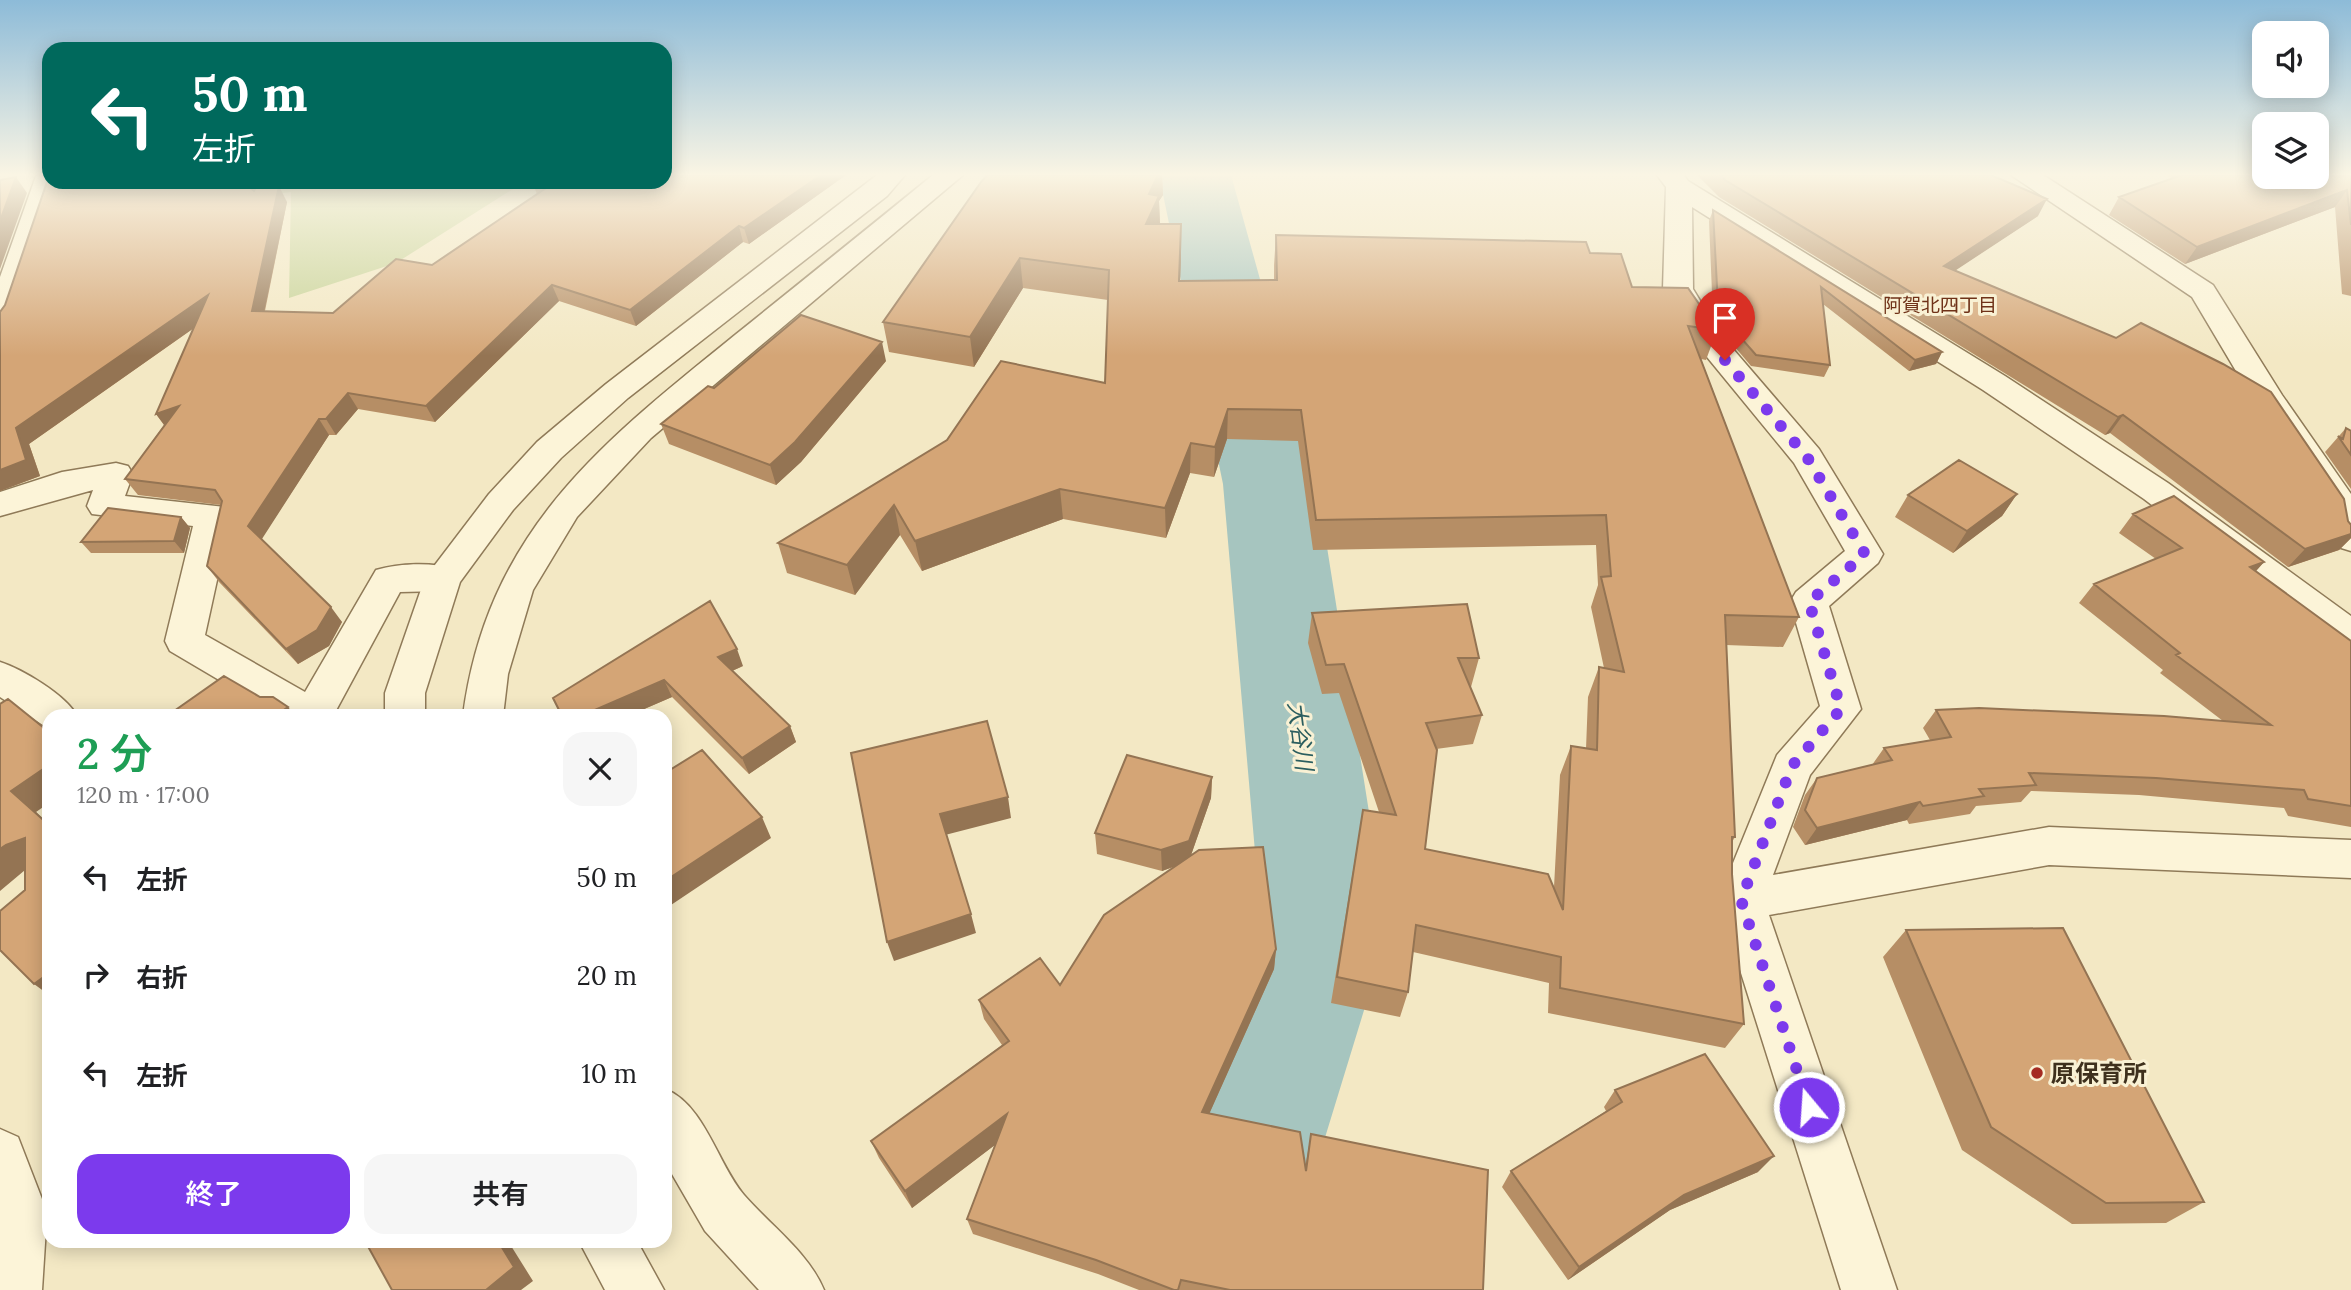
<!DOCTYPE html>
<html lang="ja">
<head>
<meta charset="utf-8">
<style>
	body { margin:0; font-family:Lora,"Noto Sans JP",serif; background:#f6f6f6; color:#202124; height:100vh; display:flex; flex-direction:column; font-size:26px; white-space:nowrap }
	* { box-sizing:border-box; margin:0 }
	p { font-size:23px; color:#757577 }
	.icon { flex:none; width:38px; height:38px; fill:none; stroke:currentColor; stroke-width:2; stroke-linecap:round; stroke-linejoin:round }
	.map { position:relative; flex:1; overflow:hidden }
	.side { position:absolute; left:42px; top:709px; width:630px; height:539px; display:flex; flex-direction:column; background:#fff; border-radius:21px; box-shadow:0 4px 18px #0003 }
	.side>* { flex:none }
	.guide { position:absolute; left:42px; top:42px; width:630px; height:147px; border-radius:21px; box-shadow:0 4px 18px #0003; background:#00695c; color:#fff; overflow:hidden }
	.tools { position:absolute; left:2252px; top:21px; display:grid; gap:14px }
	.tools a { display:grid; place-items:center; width:77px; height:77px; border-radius:14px; background:#fff; box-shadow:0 4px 18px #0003; font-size:35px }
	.pin { position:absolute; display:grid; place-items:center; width:60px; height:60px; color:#fff; margin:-72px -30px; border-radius:50% 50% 50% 0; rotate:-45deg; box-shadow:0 0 7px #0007 }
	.pin .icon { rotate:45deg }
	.me { position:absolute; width:77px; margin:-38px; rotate:342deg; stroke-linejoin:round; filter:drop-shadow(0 0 5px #0008) }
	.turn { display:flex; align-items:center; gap:24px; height:147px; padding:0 35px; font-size:32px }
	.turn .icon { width:91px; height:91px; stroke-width:2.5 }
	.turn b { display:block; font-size:49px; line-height:60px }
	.round { display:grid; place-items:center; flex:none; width:74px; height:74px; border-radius:21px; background:#f6f6f6 }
	.headline { display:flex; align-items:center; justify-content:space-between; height:119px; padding:0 35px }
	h1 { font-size:42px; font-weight:600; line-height:52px; color:#1e9e55 }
	.primary-button { display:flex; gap:14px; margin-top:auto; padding:14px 35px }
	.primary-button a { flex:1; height:80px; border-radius:21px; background:#7c3aed; color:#fff; font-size:28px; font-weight:600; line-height:80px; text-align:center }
	.primary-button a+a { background:#f6f6f6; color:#202124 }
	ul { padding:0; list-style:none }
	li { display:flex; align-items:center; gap:21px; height:98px; padding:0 35px }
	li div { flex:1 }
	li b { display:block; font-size:26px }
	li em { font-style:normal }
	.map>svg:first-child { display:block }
	.green { fill:#c6d296 }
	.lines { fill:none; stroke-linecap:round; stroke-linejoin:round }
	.river { fill:#a6c5bf; fill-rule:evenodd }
	.minor-casing { stroke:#8f7a58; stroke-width:3 }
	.tertiary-casing { stroke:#8f7a58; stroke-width:3 }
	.minor { fill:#fcf4d8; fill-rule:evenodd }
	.tertiary { fill:#fcf4d8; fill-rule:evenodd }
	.wall { fill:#b68e65 }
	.shaded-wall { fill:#947453 }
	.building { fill:#d4a576; stroke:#947453; stroke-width:2 }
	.route { stroke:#7c3aed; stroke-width:12; stroke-dasharray:0 21.6 }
	.poi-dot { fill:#a52b22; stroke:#f9f1d4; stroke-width:2.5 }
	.labels { text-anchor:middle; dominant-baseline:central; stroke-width:6; stroke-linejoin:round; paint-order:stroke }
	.far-neighbourhood-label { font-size:19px; fill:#6f3218; stroke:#f9f1d4 }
	.water-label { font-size:23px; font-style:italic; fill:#2b5e5f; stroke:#f9f1d4 }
	.near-poi-label { font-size:24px; font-weight:bold; fill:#3e301d; stroke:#f9f1d4; text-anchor:start }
</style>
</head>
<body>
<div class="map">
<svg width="2351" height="1290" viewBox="0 0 2351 1290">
	<rect width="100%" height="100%" fill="#f3e8c4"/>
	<path class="green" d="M220,182H524L396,263L289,298L291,192L211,202Z"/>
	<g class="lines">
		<path class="river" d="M1159,175H1231L1317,484L1388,932L1308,1193L1305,1290H1155L1164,1193L1262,932L1223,484Z"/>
		<g class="minor-casing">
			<path id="minor" d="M49,175V182H60L15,320L11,326L0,329V277L36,176Z
				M1657,175H1684L1688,181L2005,376L2168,483L2351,616V650L2337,646L2144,499L1983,390L1692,207L1693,289L1721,335L1819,449L1883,554L1878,563L1829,606L1861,709L1810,775L1773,875L2049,827L2351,840V878L2049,865L1769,915L1897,1290H1841L1718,900L1777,755L1820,706L1790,602L1796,592L1845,551L1794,463L1698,346L1663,289L1666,187Z
				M2011,175H2043L2213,285L2282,395L2351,494V551L2338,547L2333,538L2330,516L2252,398L2192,297Z
				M116,463L128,466L133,474L125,496L225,507L231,516L205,635L305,692L376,570C400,563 432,562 456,569L461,578L456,587L443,591L400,592L333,716H280L170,651L165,641L193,526L92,514L87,506L93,490L0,516V492L62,472Z
				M0,662C22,669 66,695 77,716H49V729L0,697Z
				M0,1129L18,1137L47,1212L42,1290H0Z"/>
		</g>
		<g class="tertiary-casing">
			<path id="tertiary" d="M877,175H905L887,196L628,398L561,458L513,510L460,582L425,693V716H385V693L425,578L489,494L537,442L606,384Z
				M933,175H963L651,438L577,517L533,590L508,674L503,716H463C487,532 600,444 735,335C801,282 867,229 933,175Z
				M665,1089C705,1105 717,1163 744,1195C771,1226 808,1252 824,1290H759L705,1231L665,1162Z
				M579,1241H637L664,1290H605Z"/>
		</g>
		<use href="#minor" class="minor"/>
		<use href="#tertiary" class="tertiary"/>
	</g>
	<path class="wall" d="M665,175H846L749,244L743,242L636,326L559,301L435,422L358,409L336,435H329L261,539L342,622L329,646L298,664L219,582L207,566L221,505L138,495L125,479L164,425L156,414L194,328L29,444L40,476L0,491V312L254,191L287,202L265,311L333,313L432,265L537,194L532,182H665Z
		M987,175H1162L1163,195L1159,201L1160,224H1181L1180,281L1274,280V265L1276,235L1590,253L1632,287L1717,330L1706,360L1701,359L1799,617L1783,647L1726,645L1735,837L1732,842V874L1744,1024L1725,1048L1548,1013L1549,983L1413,952L1408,992L1400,1017L1331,1003L1363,810L1379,812L1339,693L1322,694L1308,643L1312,613L1479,658L1471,687H1470L1482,715L1473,744L1436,749L1425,849L1554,887L1560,775L1571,746L1586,749L1588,697L1599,667L1604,668L1591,607L1598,585L1596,545L1313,550L1298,441L1227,439L1214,477L1190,473L1166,538L1063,519L922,571L900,535L855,595L787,573L778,543L1105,383L1108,300L1023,288L974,367L889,352L883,322Z
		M1697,175H1991L2038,216L1955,270L2348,521L2351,525V538L2339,550L2288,567L2110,433L2105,435L1719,197Z
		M2167,175H2351V296L2342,294L2335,207L2185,264L2109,215L2119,197L2173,179Z
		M1713,210L1942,352L1936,364L1909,371L1823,304L1830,365L1824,377L1751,366L1723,333L1713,317L1709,221Z
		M886,361L801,462L776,485L669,444L661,424Z
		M2346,428L2351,431V489L2325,452Z
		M2017,494L2002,516L1953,553L1895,517L1908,495Z
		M2133,514L2264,562L2256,571L2351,641V827L2288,816L2284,808L2139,795L2031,791L2021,802L1976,806L1970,814L1909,824L1907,820L1805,845L1793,827L1805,795L1817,778L1872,765L1884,748L1930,740L1923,728L1936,710L2223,721L2160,673L2163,670L2079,603L2094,584L2156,559L2119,533Z
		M181,517L190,528L184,553H91L81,542Z
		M743,666L732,671L790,726L796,742L749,774L672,697L628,716H562L553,698Z
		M1212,777L1211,798L1191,855L1276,949L1274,969L1209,1114L1305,1168L1311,1134L1483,1290H1139L1098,1274L973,1234L967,1219L996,1144L912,1208L879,1158L871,1141L1002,1045L984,1019L979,1000L1060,985L1176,866L1162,871L1097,854L1095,833Z
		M1906,930L2204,1202L2166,1223L2072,1224L1962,1150L1883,957Z
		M1615,1090L1758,1172L1670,1210L1568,1280L1502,1187L1511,1171L1606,1111L1604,1107Z"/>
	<path class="shaded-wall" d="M821,175H846L749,244L744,228Z
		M1158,175H1162L1163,195L1159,201L1160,225L1146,224L1149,194Z
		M16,177L27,193L0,269V221Z
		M279,186L287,202L261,327L252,311Z
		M2347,190L2335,207L2185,264L2197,247Z
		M2047,199L2038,216L1935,284L1944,266Z
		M1181,224V253L1179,311V281Z
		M739,226L743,242L636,326L630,310Z
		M1020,258L1023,288L974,367L970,337Z
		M552,285L559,301L435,422L426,406Z
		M208,295L218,311L29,444L40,476L0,491V470L16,428Z
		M882,342L886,361L801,462L776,485L770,465Z
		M1942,352L1936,364L1909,371L1915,360Z
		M348,393L358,409L336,435L326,419Z
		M179,406L168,430L156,414Z
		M1228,409L1227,439L1214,477L1215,447Z
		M2123,415L2110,433L2105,435L2118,417Z
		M319,419L329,435L260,542L248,526Z
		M1191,443L1190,473L1166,538L1165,508Z
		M1060,489L1063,519L922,571L915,541Z
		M2017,494L2002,516L1953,553L1967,531Z
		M894,505L900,535L855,595L847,565Z
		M181,517L190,528L184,553L174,541Z
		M2351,534V538L2339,550L2288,567L2305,549Z
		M2264,562L2247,581L2250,567Z
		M331,607L342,622L329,646L298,664L286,649Z
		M737,649L743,666L725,674L718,657Z
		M664,680L672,697L628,716H581Z
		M288,707L296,716H275Z
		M790,726L796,742L749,774L742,758Z
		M49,765V803L36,812L49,825L11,791Z
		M1212,777L1211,798L1189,861L1162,871L1161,850Z
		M1008,797L1011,818L945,835L940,814Z
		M1920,802L1907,820L1805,845L1817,828Z
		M762,817L771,838L665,909V881Z
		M25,838L31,865L0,891V849L6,845Z
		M971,914L976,933L894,961L887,942Z
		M1276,949L1274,969L1202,1130V1112Z
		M49,973V995L34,984Z
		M1007,1114L1012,1132L912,1208L905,1191Z
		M1774,1156L1758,1172L1670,1210L1568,1280L1579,1267L1684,1195Z
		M498,1241H508L533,1281L521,1290H486Z"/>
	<path class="building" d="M665,175H821L744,228L739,226L630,310L552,285L426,406L348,393L326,419H319L248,526L331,607L317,630L286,649L207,566L222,501L215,490L125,479L179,406L156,414L208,295L16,428L26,460L0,470V312L5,305L49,176V182H243L254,191L256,187L279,186L252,311L333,313L396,259L432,265L552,184L542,182H665Z
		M987,175H1158L1149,194L1159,196L1146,224H1181L1179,281L1277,280L1276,235L1586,242L1590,253L1621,254L1632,287L1688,288L1717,330L1688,326L1799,617L1725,615L1735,837H1732V874L1744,1024L1560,988L1561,957L1416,925L1408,992L1337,977L1363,810L1396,815L1344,664L1326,665L1312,613L1467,604L1479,658H1458L1482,715L1426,723L1437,750L1425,849L1548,874L1563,910L1571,746L1597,750L1599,667L1624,672L1601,577L1611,576L1606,515L1316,520L1301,410L1228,409L1215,447L1191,443L1165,508L1060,489L915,541L894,505L847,565L778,543L947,440L1001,361L1105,383L1109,270L1020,258L970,337L883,322L981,182Z
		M1721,175H1991L2047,199L1944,266L2116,338L2141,323L2223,364L2271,392L2344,499L2348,521L2351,525V534L2305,549L2123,415L2118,417L1725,180Z
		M2182,175H2264V177L2351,175V225L2347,190L2197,247L2119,197Z
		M16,177L0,221V180Z
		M1713,210L1942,352L1915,360L1821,287L1830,365L1756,355L1727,322L1718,306Z
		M801,315L882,342L795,442L770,465L661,424L708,386L714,388Z
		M2346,428L2351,431V455L2338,436L2343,439Z
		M1959,460L2017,494L1967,531L1908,495Z
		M2174,496L2264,562L2250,567L2351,641V806L2308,799L2304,790L2156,778L2029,773L2036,785L1979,789L1984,796L1923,806L1920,802L1817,828L1805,810L1817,778L1892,760L1884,748L1951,737L1936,710L1979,708L2164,716L2271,725L2176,655L2180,653L2094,584L2182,548L2133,514Z
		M108,508L181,517L174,541L81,542Z
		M710,601L737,649L718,657L790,726L742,758L664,680L581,716H562L553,698Z
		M224,676L260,697H273L288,707L275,716H167Z
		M8,699L49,732V765L11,791L49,825V973L34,984L0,950V911L25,890V838L6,845L0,849V704Z
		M987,721L1008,797L940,814L971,914L887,942L851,753Z
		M702,750L762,817L665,881V773Z
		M1127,755L1212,777L1189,841L1161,850L1095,833Z
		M1263,847L1276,949L1202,1112L1300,1132L1306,1171L1311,1134L1488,1170L1483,1290H1230L1181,1280L1178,1290H1174L1096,1260L967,1219L1007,1114L905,1191L871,1141L1009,1041L979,1000L1040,958L1060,985L1104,915L1199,850Z
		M2063,928L2204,1202L2106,1203L1991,1127L1906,930Z
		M1705,1054L1774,1156L1684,1195L1579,1267L1511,1171L1622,1102L1615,1090Z
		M365,1241H498L514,1267L486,1290H392Z"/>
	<linearGradient id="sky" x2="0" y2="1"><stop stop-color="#8dbbd8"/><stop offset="0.49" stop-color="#faf5e4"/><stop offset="1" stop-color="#faf5e4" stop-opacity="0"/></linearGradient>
	<rect width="2351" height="356" fill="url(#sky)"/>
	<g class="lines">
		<path class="route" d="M1725,360L1807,457L1865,554L1809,602L1841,709L1792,766L1741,900L1809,1107"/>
	</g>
	<circle class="poi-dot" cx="2037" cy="1073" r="7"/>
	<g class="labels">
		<g class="far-neighbourhood-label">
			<text x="1940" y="305">阿賀北四丁目</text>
		</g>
		<g class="water-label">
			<text transform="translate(1301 736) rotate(83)">大谷川</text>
		</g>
		<g class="near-poi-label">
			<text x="2051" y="1073">原保育所</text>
		</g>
	</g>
</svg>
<div class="tools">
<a><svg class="icon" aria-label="sound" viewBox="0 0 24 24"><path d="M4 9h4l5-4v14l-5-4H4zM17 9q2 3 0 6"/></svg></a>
<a><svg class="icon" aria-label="layers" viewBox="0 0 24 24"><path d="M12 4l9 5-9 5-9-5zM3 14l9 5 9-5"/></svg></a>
</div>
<div class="pin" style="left:1725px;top:360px;background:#d93025"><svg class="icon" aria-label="arrive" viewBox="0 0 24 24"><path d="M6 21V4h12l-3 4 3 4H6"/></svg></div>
<svg class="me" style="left:1809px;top:1107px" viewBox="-20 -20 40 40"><circle r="17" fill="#7c3aed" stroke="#fff" stroke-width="3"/><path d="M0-11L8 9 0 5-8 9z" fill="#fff"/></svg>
<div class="guide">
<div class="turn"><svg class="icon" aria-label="left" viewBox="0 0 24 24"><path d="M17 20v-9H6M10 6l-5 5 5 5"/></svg><div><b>50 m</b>左折</div></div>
</div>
<section class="side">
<div class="headline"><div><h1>2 分</h1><p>120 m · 17:00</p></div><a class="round"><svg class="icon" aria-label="close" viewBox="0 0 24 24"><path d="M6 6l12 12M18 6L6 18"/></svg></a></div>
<ul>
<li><svg class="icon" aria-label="left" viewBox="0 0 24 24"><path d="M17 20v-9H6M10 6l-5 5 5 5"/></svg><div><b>左折</b></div><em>50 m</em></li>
<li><svg class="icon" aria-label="right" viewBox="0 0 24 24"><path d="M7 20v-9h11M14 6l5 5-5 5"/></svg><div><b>右折</b></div><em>20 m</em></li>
<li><svg class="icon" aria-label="left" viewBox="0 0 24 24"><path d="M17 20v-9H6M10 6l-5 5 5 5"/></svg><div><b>左折</b></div><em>10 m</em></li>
</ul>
<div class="primary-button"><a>終了</a><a>共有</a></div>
</section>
</div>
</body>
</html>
